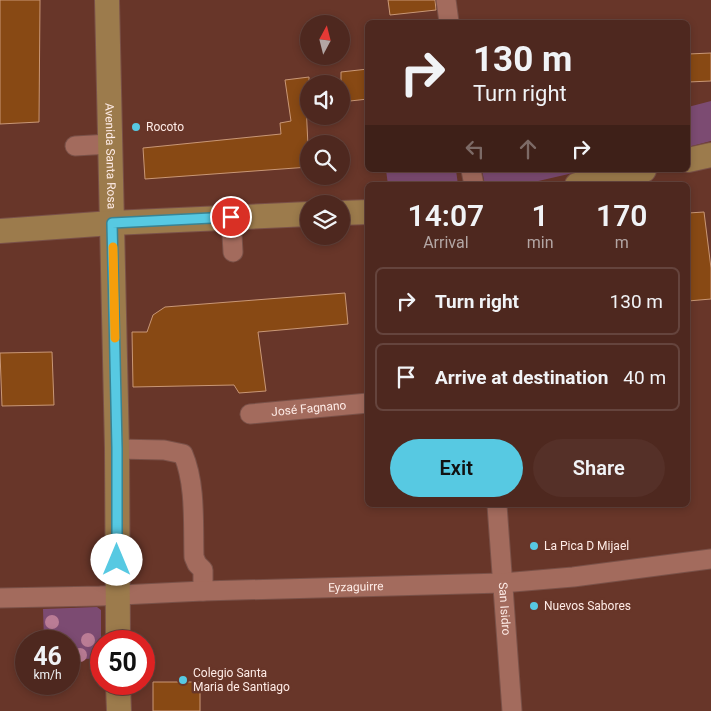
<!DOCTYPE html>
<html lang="en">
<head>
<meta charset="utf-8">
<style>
	body { margin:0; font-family:Roboto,sans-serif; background:#553028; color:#f1f3f6; height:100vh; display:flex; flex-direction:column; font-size:19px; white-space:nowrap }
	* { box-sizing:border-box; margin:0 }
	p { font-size:16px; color:#b3a6a4 }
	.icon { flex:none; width:28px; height:28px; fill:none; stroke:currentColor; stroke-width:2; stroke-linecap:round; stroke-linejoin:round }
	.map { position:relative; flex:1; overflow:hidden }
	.details { position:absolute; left:365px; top:182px; width:325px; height:325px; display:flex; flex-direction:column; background:#4e281f; border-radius:8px; box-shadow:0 2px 8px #0003,0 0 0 1px #65443d }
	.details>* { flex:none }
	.guide { position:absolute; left:365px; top:20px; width:325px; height:152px; border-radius:8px; box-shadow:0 2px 8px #0003,0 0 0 1px #65443d; background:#4e281f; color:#f1f3f6; overflow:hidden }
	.needle { width:32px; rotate:7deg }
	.controls { position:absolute; left:300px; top:15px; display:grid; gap:10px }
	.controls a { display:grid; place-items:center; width:50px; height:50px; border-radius:50%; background:#4e281f; box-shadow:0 2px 8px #0003,0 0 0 1px #65443d; font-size:25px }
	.speed { position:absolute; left:15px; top:630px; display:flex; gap:10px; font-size:25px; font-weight:700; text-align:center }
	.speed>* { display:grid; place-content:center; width:65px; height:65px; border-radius:50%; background:#4e281f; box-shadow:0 2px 8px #0003,0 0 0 1px #65443d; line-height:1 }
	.speed small { font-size:12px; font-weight:400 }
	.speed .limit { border:8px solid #d22; background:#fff; color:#111 }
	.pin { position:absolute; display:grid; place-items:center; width:42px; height:42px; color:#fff; margin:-21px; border:2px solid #fff; border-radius:50%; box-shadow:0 1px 5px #0007 }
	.me { position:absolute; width:55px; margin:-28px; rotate:0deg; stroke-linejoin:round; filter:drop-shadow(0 0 4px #0008) }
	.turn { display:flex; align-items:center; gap:18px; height:105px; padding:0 25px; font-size:22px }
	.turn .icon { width:65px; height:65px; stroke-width:2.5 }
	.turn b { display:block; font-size:35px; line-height:42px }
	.lanes { display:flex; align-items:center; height:48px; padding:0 25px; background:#0003; justify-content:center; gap:25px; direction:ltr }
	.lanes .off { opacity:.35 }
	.eta { display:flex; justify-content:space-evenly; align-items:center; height:85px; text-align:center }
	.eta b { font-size:30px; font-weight:600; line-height:35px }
	.action { display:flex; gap:10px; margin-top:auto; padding:10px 25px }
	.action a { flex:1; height:58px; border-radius:30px; background:#57c9e2; color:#111; font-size:20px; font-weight:600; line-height:58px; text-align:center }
	.action a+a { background:#553028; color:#f1f3f6 }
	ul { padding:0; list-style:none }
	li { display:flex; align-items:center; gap:15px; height:68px; margin:0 10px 8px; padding:0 15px; border:2px solid #65443d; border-radius:8px }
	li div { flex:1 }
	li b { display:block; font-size:19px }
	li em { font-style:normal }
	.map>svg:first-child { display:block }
	.green { fill:#7c4b72 }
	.building { fill:#884914; stroke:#c99776 }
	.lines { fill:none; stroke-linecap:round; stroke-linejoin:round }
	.minor-casing { stroke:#7a5148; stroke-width:21 }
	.major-casing { stroke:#7a5148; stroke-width:26 }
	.minor { stroke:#a36b5d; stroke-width:19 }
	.major { stroke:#9c7b4c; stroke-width:24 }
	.tree { fill:#ba7c95 }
	.route-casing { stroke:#398393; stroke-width:12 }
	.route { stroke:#57c9e2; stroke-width:9 }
	.slow { stroke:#f59e0b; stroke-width:9 }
	.poi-dot { fill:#57c9e2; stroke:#683629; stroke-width:2 }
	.labels { text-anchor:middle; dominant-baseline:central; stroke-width:5; stroke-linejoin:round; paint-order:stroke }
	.poi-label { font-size:12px; fill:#feebe6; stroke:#683629; text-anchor:start }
	.street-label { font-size:12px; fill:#feebe6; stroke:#683629 }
</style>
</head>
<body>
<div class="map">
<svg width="711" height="711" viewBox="0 0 711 711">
	<rect width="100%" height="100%" fill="#683629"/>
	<path class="green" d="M711,101V141L688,147V107Z
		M386,170H456L458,185H388Z
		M482,170H586L521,185H485Z
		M97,607L101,610V658L69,660V641H44L43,609Z"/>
	<path class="building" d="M0,0H40L39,122L0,124Z
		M388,0H435L436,10L390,15Z
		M711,53V81L688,82V54Z
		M368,69V99L341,102V72Z
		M309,77V104H306L309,167L145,179L143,148L281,134L280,123L291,121L285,80Z
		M704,212L711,268V299L688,301V213Z
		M345,293L348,324L258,332L266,391L239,393L234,385L133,387L132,332H147L153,315L165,307Z
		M52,352L54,405L2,406L0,353Z
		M153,682H200V711H153Z"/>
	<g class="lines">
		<g class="minor-casing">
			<g id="minor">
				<path d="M446,0L449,22"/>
				<path d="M75,146L110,144"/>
				<path d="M471,170L474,185"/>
				<path d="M231,217L233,252"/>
				<path id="s1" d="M250,414L368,403"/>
				<path d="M117,449L164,450L183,454C196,484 193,525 194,557L197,564L203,570V591"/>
				<path id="s2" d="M497,505L512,711"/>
				<path id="s3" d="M0,598L100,596L203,591L502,583L573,577L711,559"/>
			</g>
		</g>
		<g class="major-casing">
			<g id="major">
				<path id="s4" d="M107,0L117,449L118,641"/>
				<path d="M688,160L711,155"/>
				<path d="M577,185L644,170"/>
				<path d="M341,213L368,212"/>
				<path d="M0,231L112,223L309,214"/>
				<path d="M118,684L119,711"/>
			</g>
		</g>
		<use href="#minor" class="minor"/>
		<use href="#major" class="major"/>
	</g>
	<g class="tree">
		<circle cx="52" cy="622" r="7"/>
		<circle cx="88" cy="640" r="7"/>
		<circle cx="80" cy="655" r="7"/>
	</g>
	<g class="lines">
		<g class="route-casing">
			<path id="route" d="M117,560V448L112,223L231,217"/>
		</g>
		<use href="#route" class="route"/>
		<path class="slow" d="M113,247L115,338"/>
	</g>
	<g class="poi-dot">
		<circle cx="136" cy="127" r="5"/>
		<circle cx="534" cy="546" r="5"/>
		<circle cx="534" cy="606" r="5"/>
		<circle cx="183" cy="680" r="5"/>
	</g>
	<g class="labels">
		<g class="poi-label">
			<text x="146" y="127">Rocoto</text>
			<text x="544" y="546">La Pica D Mijael</text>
			<text x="544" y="606">Nuevos Sabores</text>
			<text x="193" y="673">Colegio Santa<tspan x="193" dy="14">Maria de Santiago</tspan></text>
		</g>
		<g class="street-label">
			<text stroke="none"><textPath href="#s4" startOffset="156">Avenida Santa Rosa</textPath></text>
			<text stroke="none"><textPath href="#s1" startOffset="59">José Fagnano</textPath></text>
			<text stroke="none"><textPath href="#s3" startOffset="356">Eyzaguirre</textPath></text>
			<text stroke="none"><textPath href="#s2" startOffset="104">San Isidro</textPath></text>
		</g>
	</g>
</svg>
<div class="controls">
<a><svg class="needle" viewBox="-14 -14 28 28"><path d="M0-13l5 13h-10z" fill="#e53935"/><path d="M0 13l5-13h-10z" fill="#b3a6a4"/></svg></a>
<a><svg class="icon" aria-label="sound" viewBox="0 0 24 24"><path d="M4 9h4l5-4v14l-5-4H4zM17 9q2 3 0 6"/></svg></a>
<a><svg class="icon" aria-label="search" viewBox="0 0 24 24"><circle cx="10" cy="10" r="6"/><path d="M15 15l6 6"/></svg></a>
<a><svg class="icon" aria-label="layers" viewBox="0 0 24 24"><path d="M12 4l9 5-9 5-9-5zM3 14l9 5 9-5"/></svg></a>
</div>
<div class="speed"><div>46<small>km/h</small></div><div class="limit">50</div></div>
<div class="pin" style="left:231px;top:217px;background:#d93025"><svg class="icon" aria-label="arrive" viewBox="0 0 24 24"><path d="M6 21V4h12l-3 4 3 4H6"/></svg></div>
<svg class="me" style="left:117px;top:560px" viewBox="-20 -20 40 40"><circle r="19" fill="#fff"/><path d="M0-13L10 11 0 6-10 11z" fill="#57c9e2"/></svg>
<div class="guide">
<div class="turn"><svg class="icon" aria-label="right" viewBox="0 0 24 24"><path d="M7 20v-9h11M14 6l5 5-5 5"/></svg><div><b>130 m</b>Turn right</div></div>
<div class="lanes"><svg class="icon off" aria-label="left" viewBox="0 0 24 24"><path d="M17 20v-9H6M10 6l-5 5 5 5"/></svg><svg class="icon off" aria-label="ahead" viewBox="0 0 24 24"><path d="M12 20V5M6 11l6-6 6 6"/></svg><svg class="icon" aria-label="right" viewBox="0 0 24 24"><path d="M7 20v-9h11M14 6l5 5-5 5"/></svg></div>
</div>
<section class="details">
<div class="eta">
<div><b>14:07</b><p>Arrival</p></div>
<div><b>1</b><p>min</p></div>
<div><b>170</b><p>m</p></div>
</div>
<ul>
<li><svg class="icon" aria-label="right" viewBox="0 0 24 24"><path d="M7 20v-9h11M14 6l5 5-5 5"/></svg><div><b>Turn right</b></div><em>130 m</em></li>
<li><svg class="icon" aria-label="arrive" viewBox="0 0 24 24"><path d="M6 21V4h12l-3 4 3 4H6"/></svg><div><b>Arrive at destination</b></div><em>40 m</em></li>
</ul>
<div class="action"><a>Exit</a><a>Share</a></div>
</section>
</div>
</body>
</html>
